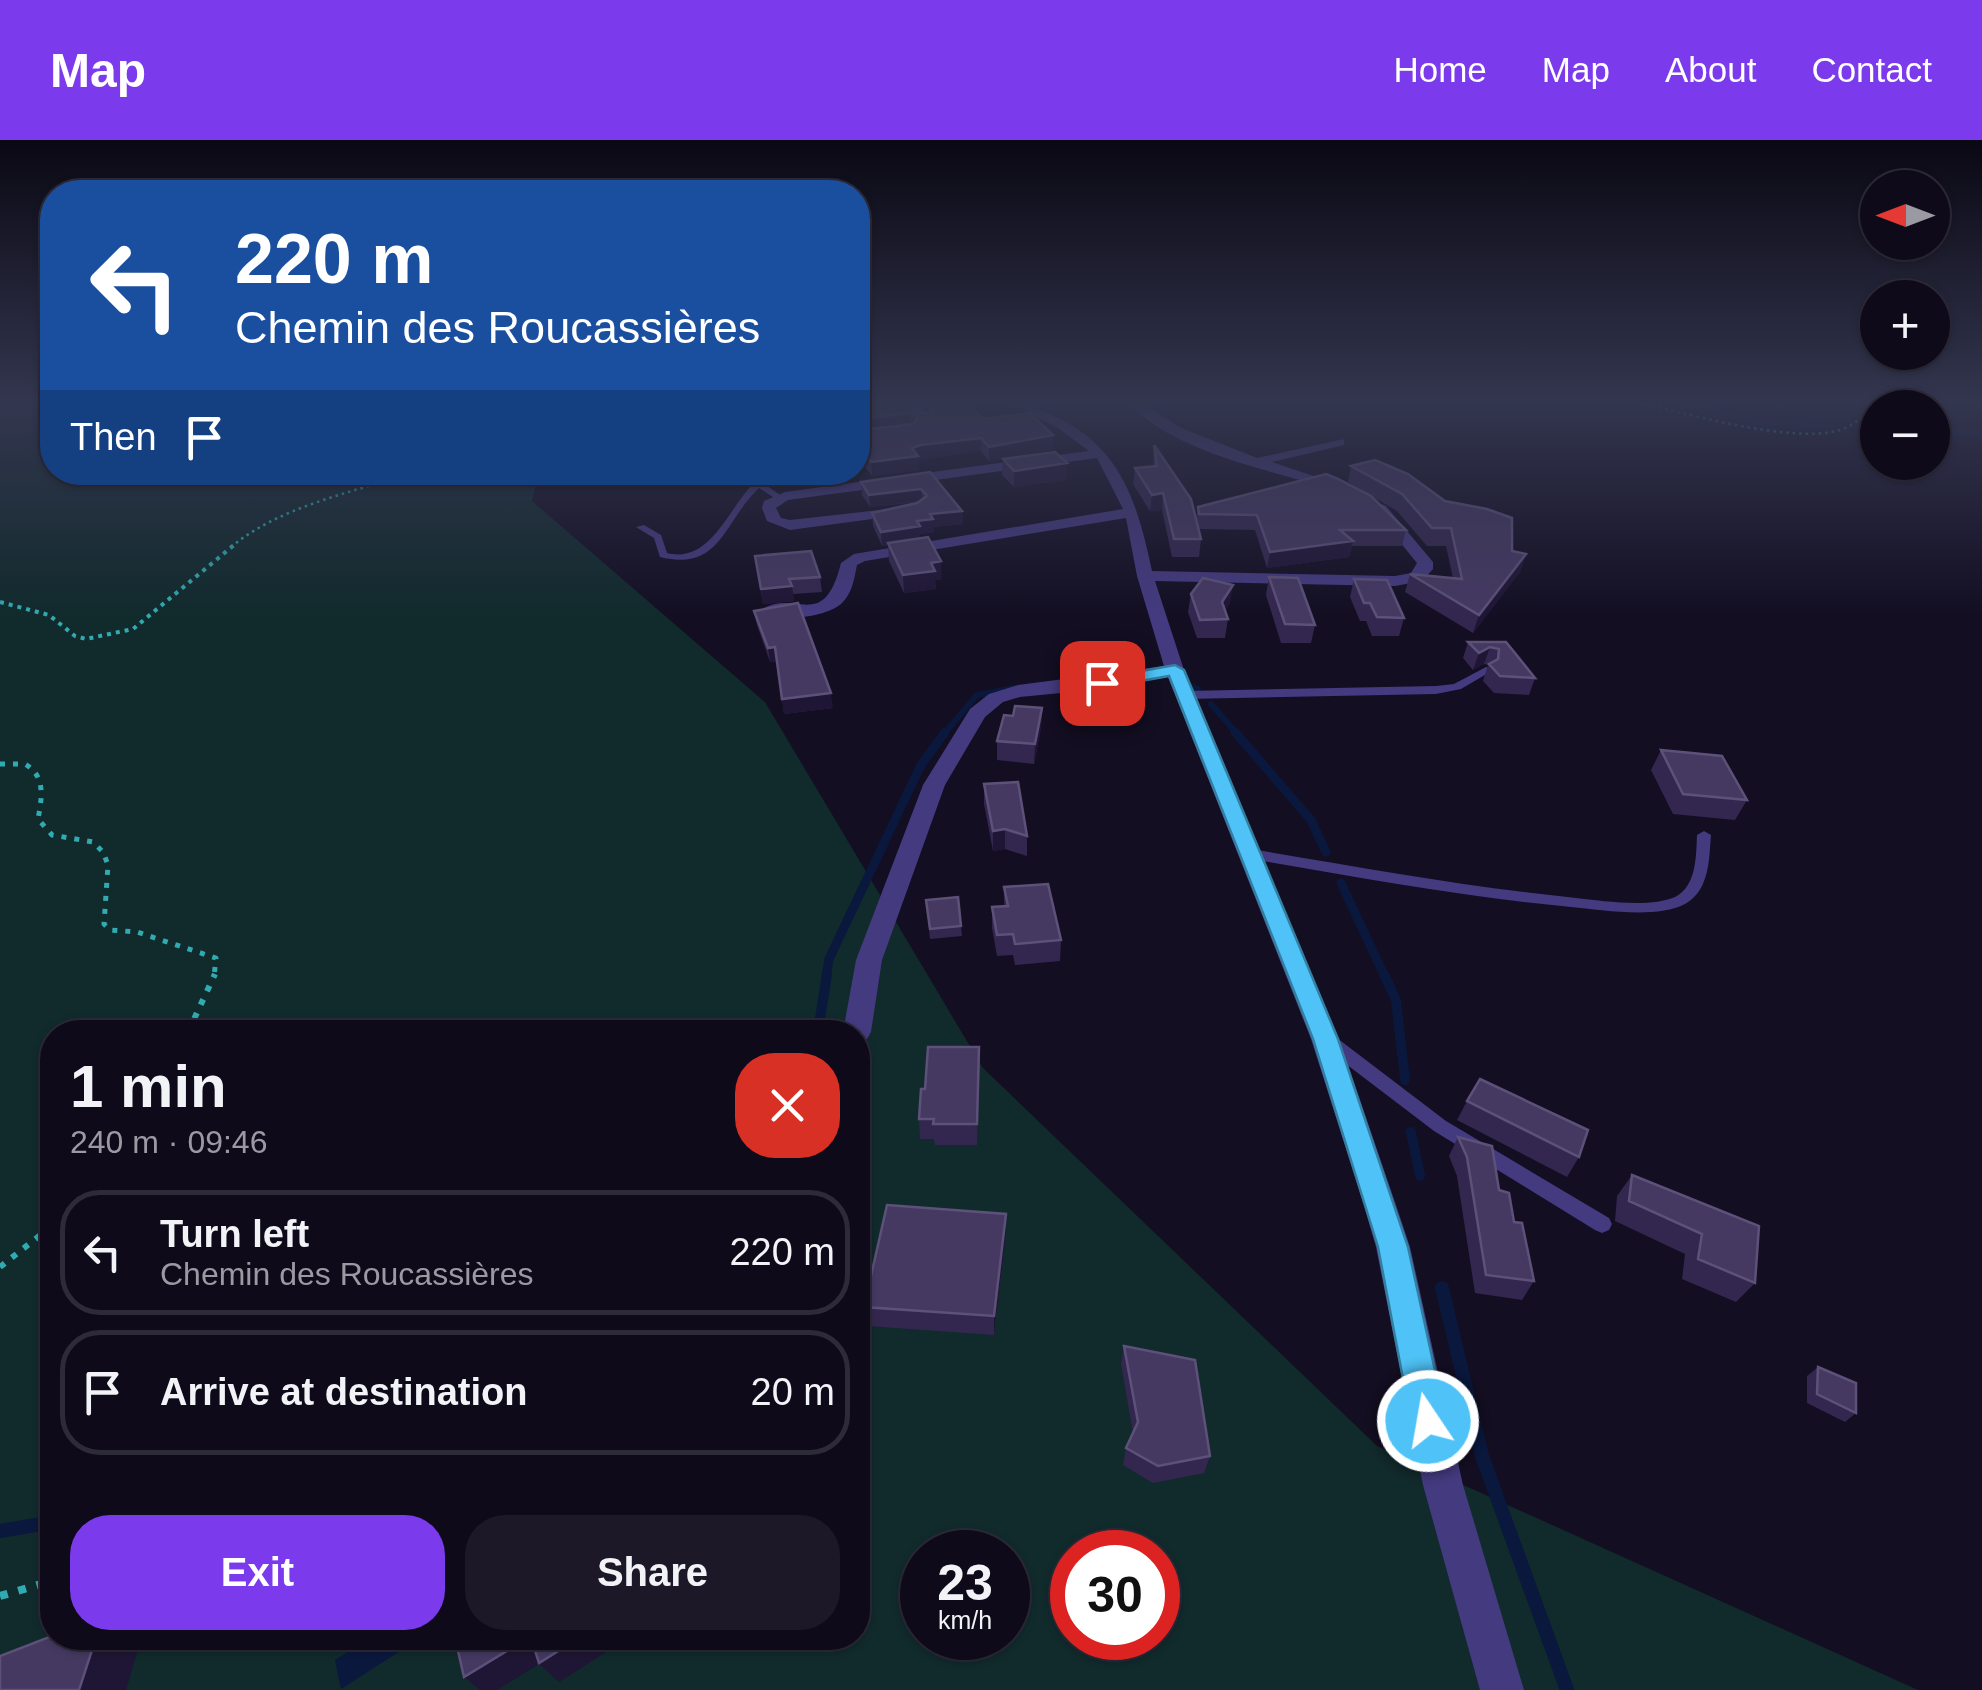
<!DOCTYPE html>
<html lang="en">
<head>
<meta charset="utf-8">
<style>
	body { margin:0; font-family:Arial,sans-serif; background:#1c1827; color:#f1f3f6; height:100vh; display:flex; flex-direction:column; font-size:38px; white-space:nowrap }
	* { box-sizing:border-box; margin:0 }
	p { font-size:32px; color:#9b9aa2 }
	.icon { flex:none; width:55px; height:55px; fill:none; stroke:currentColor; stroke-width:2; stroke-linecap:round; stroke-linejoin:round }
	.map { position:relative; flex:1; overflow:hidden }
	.side { position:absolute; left:40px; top:880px; width:830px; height:630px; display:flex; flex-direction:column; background:#0e0a1a; border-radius:40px; box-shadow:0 2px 8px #0004,0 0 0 2px #2e2b39 }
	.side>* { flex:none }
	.hud { position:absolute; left:40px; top:40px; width:830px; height:305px; border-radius:40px; box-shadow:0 2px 8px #0004,0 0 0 2px #2e2b39; background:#1a4fa0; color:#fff; overflow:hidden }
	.needle { width:65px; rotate:270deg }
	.buttons { position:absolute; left:1860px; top:30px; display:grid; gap:20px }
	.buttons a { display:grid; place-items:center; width:90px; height:90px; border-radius:50%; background:#0e0a1a; box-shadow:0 2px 8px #0004,0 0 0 2px #2e2b39; font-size:50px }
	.speed { position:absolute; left:900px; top:1390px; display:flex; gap:20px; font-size:50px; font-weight:700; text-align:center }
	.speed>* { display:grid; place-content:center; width:130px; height:130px; border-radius:50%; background:#0e0a1a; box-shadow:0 2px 8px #0004,0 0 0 2px #2e2b39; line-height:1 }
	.speed small { font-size:25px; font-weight:400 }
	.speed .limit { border:15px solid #d22; background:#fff; color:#111 }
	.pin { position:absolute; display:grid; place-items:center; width:85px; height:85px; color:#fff; margin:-42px; border-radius:20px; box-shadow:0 5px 15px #0006 }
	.me { position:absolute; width:110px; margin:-55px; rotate:348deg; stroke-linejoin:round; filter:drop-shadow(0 0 8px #0008) }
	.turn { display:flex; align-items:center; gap:35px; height:210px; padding:0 30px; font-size:45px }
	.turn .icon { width:130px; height:130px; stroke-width:2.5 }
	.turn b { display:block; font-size:70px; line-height:85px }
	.then { display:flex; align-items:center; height:95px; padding:0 30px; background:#0003; gap:20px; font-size:38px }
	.round { display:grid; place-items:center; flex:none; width:105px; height:105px; border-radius:40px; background:#1c1827 }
	.summary { display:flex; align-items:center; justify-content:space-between; height:170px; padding:0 30px }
	h1 { font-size:60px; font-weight:800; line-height:75px }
	.action { display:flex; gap:20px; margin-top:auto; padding:20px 30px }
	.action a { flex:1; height:115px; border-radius:40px; background:#7c3aed; color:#fff; font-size:40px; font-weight:800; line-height:115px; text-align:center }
	.action a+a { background:#1c1827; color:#f1f3f6 }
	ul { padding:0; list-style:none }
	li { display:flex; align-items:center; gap:30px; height:125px; margin:0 20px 15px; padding:0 10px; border:5px solid #2e2b39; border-radius:40px }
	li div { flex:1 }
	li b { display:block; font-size:38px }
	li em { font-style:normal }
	header { display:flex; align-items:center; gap:60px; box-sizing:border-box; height:140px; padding:0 50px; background:#7c3aed; color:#fff }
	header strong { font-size:48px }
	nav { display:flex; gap:55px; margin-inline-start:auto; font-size:35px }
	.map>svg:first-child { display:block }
	.green { fill:#112a2c; fill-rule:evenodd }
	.water { fill:#0a183e }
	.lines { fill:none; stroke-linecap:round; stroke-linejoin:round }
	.stream-far4 { stroke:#0a183e; stroke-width:5 }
	.stream-far3 { stroke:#0a183e; stroke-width:6 }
	.stream-far2 { stroke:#0a183e; stroke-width:9 }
	.stream-far1 { stroke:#0a183e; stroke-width:10 }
	.stream { stroke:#0a183e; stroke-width:14 }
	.path-far4 { stroke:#30abb1; stroke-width:2.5; stroke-dasharray:2.5 4; stroke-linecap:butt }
	.path-far3 { stroke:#30abb1; stroke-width:4; stroke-dasharray:4 5; stroke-linecap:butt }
	.path-far2 { stroke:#30abb1; stroke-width:5; stroke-dasharray:5 8; stroke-linecap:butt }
	.path-far1 { stroke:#30abb1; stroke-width:6; stroke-dasharray:6 9; stroke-linecap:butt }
	.path { stroke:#30abb1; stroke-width:8; stroke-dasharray:8 11; stroke-linecap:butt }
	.service { fill:#443a80; fill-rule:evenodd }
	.minor { fill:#443a80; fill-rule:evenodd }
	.wall { fill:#34274f }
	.shaded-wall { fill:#1f1535 }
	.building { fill:#453962; stroke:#5d517a; stroke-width:2.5 }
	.route { fill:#4fc3f7; stroke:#337fa1; stroke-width:2.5 }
</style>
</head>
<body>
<header>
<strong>Map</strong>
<nav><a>Home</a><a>Map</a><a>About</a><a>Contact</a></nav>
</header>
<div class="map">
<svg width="1982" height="1550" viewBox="0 0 1982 1550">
	<rect width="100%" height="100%" fill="#130e22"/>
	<path class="green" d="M0,260H52V332L538,333L532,361L765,562L983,928L1377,1306L1918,1550H0ZM52,892H858V1498H52ZM922,1412H1008V1498H922ZM1072,1412H1158V1498H1072Z"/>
	<path class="water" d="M370,1498H402L405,1508L341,1549L335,1520Z"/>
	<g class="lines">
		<path class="stream-far4" d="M1669,260L1756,281L1829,287
			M1858,288L1878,289
			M1932,290L1982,294"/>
		<path class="stream-far3" d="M1192,547L1198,549
			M1211,564L1238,595
			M943,595L977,555L1014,548"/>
		<path class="stream-far2" d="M1235,592L1311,680L1326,712
			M1341,743L1385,837
			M826,837L829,819L921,625L945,592"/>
		<path class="stream-far1" d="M1384,834L1396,860L1405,940
			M818,892L827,834
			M1411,992L1420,1036"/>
		<path class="stream" d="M1442,1148L1482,1316L1567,1550
			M0,1391L52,1382"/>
		<path class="path-far4" d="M1627,260C1678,271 1792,305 1840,290C1856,285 1870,270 1884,260
			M231,407C280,366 354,352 415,332"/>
		<path class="path-far3" d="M0,462L49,475L75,496L86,499L133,489L234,405"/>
		<path class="path-far2" d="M0,624H25C46,636 42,658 38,679L52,695L93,702L103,712L108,725L104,784L110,790L137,792L216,818L214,837"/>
		<path class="path-far1" d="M188,892L215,834
			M0,1127L52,1086"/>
		<path class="path" d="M0,1456L52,1441"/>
		<path class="service" d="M914,260H922L929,286L922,284Z
			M747,332H756L763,343L783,357L776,359L759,348C723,382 721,432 660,417L654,398L636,387L644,385L661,395L667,413C711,424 728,368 754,343Z
			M1486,527L1490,528V532L1461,549L1436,554L1185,559L1179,555L1185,551L1436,546L1454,544Z
			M1704,691L1711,695C1709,719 1710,750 1685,764C1657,779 1602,770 1571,767C1463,757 1357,737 1251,719L1244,714L1251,709C1359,727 1467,747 1576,758C1603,761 1650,768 1675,757C1697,746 1696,715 1697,695Z
			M1327,894L1333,895L1446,981L1609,1078L1612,1084L1609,1090L1602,1093L1595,1090L1434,991L1321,905L1319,900L1321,895Z"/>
		<path class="minor" d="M1004,260C1024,260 1038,269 1056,277C1122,308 1138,365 1152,431L1395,436L1411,433L1417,423L1373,369L1381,364L1386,366L1433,422V429L1422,441L1395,446L1155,441L1184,530L1339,899L1396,1065L1410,1107L1463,1345L1524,1550H1480L1423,1345L1376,1107L1364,1065L1311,899L1168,537L1102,549L1020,557L1003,562L985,577L945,645L882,820L871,892L867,899L858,902V892H843L856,820L923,645L970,569L989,554L1018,545L1164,526L1137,436L1126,378L865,421L857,425C854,440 852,454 841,464C824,478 777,483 760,471C794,446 823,495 841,423L854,414L1123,369L1097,318L788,360L776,368L781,378L790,380L907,367L910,370L902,375L790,390L767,381L762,368L764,361L785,352L1089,311L1058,288Z
			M1124,260H1138L1179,287L1257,318L1344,299V305L1272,322L1349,348L1337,351C1266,328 1178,315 1124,260Z"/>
	</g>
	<path class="wall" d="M858,260L929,274L925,260H963L983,279L1053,309L989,321L981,311L922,319L919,320V330L872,336L858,318Z
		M1154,305L1196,380L1198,367L1406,390L1402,406H1352L1349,417L1267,428L1255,390L1199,389L1201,399L1199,417H1172L1162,370L1150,371L1133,344L1135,328L1153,326Z
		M1003,319L1067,323L1066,340L1014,347L1002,335Z
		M1351,326L1512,411L1526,414L1520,432L1473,493L1405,452L1410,434L1453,438L1446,406H1427L1397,371L1348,342Z
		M930,332L962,371L963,384L934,387V392L920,394V398L942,439L935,440L936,449L904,453L889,421L888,405L882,406L873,386L872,373L919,362L870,367L862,355L861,342Z
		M755,416L820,437L822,452L793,454L794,461L763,464Z
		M1269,437L1315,485L1311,503H1281L1266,455Z
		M1354,439L1404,478L1399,496H1372L1366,481H1360L1350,457Z
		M1191,454L1230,463L1225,471L1228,479L1225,498H1197L1188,472Z
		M754,471L833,568L784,574L777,521L770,522L757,485Z
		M1468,502H1506L1535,538L1529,555L1494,553L1483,541L1488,525L1484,524L1473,530L1463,518Z
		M1042,568L1041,588L1034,624L997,620V601L1013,576Z
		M1661,610L1747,660L1735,680L1673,674L1651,630Z
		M984,644L1027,696V716L1005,709L993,711L984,664Z
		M1004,747L1061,800L1060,821L1015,825L1013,815L997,816L992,788V767H1004Z
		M926,760L961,786L962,796L930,799Z
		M979,928L977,1005H935L934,999H920L919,979L925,949Z
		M1467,961L1579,1017L1567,1037L1457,980Z
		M1458,997L1499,1050L1514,1082L1534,1141L1522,1160L1475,1153L1457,1036L1449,1016Z
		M1632,1035L1759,1086L1755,1143L1736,1162L1682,1139L1685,1114L1615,1081L1617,1056Z
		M1006,1094L994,1195L868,1186L864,1167Z
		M1124,1206L1210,1316L1204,1333L1153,1343L1123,1325L1126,1308L1133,1293L1121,1224Z
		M1818,1227L1856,1273L1845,1282L1807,1263V1236Z"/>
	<path class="shaded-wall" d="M910,273L911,286L858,292V279Z
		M1053,295V309L989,321V307Z
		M981,298V311L919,320V330L872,336L871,322L912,308L921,305Z
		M1067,323L1066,340L1014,347V331Z
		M921,349L922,361L870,367L869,355Z
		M1163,353L1162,370L1150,371L1152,355Z
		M962,371L963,384L934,387V392L920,394V399L882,406L881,392L917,381L930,374Z
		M1353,401L1349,417L1267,428L1270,412Z
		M1526,414L1520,432L1473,493L1479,475Z
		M941,421L942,439L935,440L936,449L904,453L903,435L931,423Z
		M1233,445L1230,463L1219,481L1222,462Z
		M792,446L794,461L763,464L761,449Z
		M775,507L777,521L770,522L768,508Z
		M1490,507L1484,524L1473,530L1479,513Z
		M831,553L833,568L784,574L782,559Z
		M1042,568L1041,588L1034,624L1035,604Z
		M1005,689V709L993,711V691Z
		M1006,1074V1094L994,1195V1176Z
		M96,1498H138L141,1499L126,1550H79Z
		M528,1498H628L559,1542L539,1524L497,1550H480L464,1537Z"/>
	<path class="building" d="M858,260H915L918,272L932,274L928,260H963L983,279L1030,273L1053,295L989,307L981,298L921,305L912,308L918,316L871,322L858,306V290L914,284L918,277L910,273L858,279Z
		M1154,305L1191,359L1201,399H1174L1163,353L1152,355L1135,328L1157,326Z
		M1055,312L1067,323L1014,331L1003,319Z
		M1375,320L1408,334L1445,361L1487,369L1512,378V411L1526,414L1479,475L1410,434L1462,439L1451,388H1432L1402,354L1351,326Z
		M930,332L962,371L930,374L933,379L917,381L920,386L881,392L872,373L917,363L927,356L921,349L869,355L861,342Z
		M1326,334L1338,339L1371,356L1406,390H1340L1353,401L1270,412L1257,375L1199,374L1198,367Z
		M928,397L941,421L931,423L935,431L903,435L888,403Z
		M811,411L820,437L789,439L792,446L761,449L755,416Z
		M1269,437L1298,438L1315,485L1285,484Z
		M1203,438L1233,445L1222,462L1228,479L1200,480L1191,454Z
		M1354,439L1387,440L1404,478L1377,477L1370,463H1364Z
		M798,463L831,553L782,559L775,507L768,508L754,471Z
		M1468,502H1506L1535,538L1500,536L1489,524L1498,519L1499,509L1490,507L1479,513Z
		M1015,566L1042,568L1035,604L997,601L1004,575L1013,576Z
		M1661,610L1722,616L1747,660L1683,654Z
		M1018,642L1027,696L1005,689L993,691L984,644Z
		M1048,744L1061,800L1015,804L1013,794L997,795L992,767L1008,766L1004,747Z
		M958,757L961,786L930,789L926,760Z
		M928,907H979L977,984H933L934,979H919L921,949H925Z
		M1480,939L1588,990L1579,1017L1467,961Z
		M1458,997L1492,1006L1499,1050L1509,1053L1514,1082L1522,1083L1534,1141L1486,1135L1467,1017Z
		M1632,1035L1759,1086L1755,1143L1698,1119L1702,1094L1629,1061Z
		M887,1065L1006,1074L994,1176L864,1167Z
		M1124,1206L1195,1220L1210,1316L1158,1326L1126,1308L1138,1282Z
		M1818,1227L1856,1243V1273L1817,1254Z
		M52,1496L96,1498L79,1550H0V1516Z
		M455,1498H528L464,1537Z
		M531,1498H579L539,1523Z"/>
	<linearGradient id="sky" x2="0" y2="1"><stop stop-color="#0a0813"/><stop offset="0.55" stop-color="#33364f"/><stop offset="1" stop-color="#33364f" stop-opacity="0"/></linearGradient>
	<rect width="1982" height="477" fill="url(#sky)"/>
	<path class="route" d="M1175,525L1184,530L1338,899L1408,1107L1446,1281L1441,1293L1428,1298L1416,1293L1411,1281L1378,1107L1313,899L1169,536L1102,548L1093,543L1102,538Z"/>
</svg>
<div class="buttons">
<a><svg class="needle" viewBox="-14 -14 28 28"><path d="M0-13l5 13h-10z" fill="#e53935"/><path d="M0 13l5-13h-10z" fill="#9b9aa2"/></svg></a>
<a>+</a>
<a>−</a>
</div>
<div class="speed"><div>23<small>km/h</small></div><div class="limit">30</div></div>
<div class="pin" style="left:1102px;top:543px;background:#d93025"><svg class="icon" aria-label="arrive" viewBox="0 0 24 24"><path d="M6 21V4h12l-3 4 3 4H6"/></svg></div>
<svg class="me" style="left:1428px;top:1281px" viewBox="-20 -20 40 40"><circle r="17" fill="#4fc3f7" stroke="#fff" stroke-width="3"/><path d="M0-11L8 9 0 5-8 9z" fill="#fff"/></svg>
<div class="hud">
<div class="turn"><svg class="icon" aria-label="left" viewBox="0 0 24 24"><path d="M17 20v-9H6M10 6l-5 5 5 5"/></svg><div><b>220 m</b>Chemin des Roucassières</div></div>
<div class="then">Then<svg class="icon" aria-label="arrive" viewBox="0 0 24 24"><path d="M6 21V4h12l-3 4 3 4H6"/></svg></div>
</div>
<section class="side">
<div class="summary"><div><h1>1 min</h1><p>240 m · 09:46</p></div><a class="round" style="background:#d93025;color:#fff"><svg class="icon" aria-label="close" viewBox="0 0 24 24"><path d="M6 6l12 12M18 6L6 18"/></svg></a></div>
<ul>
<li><svg class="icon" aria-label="left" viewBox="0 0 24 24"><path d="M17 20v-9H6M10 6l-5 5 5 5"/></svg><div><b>Turn left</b><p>Chemin des Roucassières</p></div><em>220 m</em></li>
<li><svg class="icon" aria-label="arrive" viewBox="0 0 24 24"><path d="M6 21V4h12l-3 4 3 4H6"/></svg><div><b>Arrive at destination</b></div><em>20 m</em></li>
</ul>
<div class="action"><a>Exit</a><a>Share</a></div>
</section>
</div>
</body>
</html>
